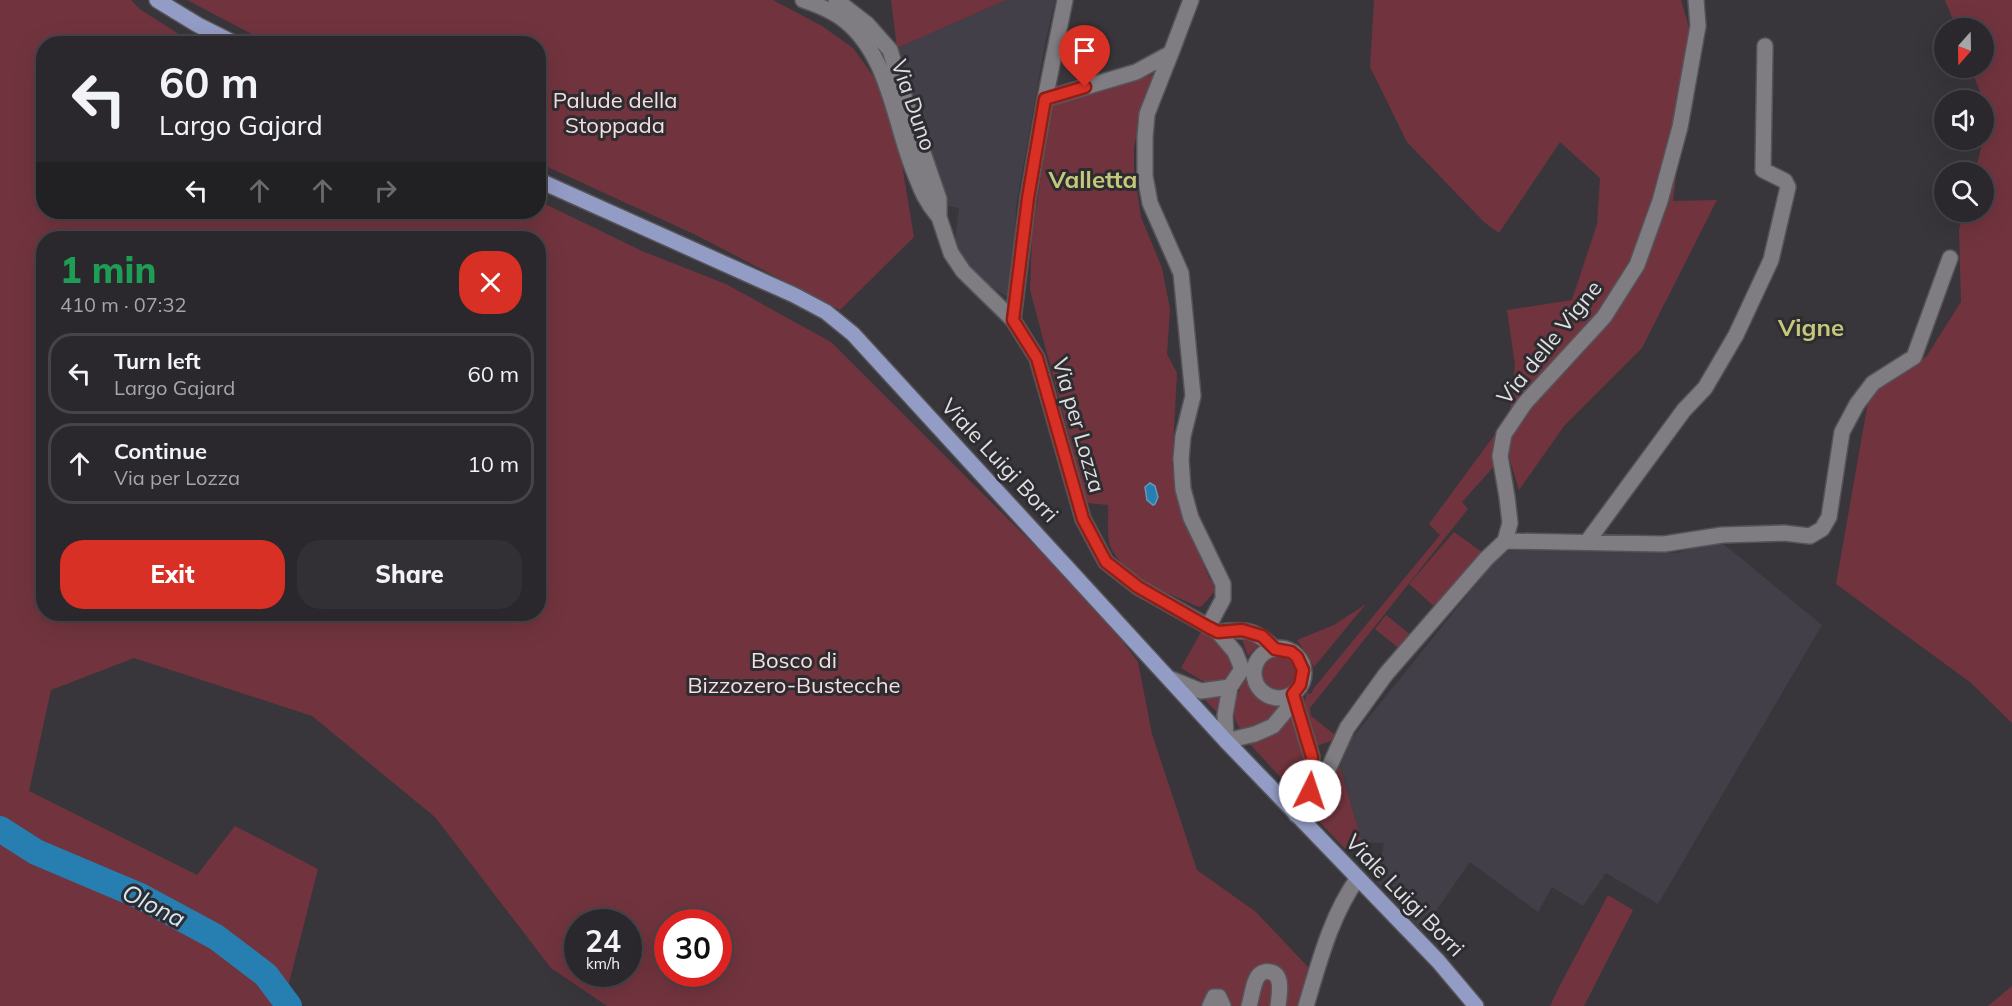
<!DOCTYPE html>
<html lang="en">
<head>
<meta charset="utf-8">
<style>
	body { margin:0; font-family:Mulish,sans-serif; background:#323034; color:#f1f3f6; height:100vh; display:flex; flex-direction:column; font-size:22px; white-space:nowrap }
	* { box-sizing:border-box; margin:0 }
	p { font-size:20px; color:#a5a6a9 }
	.icon { flex:none; width:33px; height:33px; fill:none; stroke:currentColor; stroke-width:2; stroke-linecap:round; stroke-linejoin:round }
	.map { position:relative; flex:1; overflow:hidden }
	.details { position:absolute; left:36px; top:231px; width:510px; height:390px; display:flex; flex-direction:column; background:#2a282c; border-radius:24px; box-shadow:0 6px 24px #0002,0 0 0 2px #464448 }
	.details>* { flex:none }
	.banner { position:absolute; left:36px; top:36px; width:510px; height:183px; border-radius:24px; box-shadow:0 6px 24px #0002,0 0 0 2px #464448; background:#2a282c; color:#f1f3f6; overflow:hidden }
	.needle { width:39px; rotate:200deg }
	.buttons { position:absolute; left:1934px; top:18px; display:grid; gap:12px }
	.buttons a { display:grid; place-items:center; width:60px; height:60px; border-radius:50%; background:#2a282c; box-shadow:0 6px 24px #0002,0 0 0 2px #464448; font-size:30px }
	.speed { position:absolute; left:564px; top:909px; display:flex; gap:12px; font-size:30px; font-weight:700; text-align:center }
	.speed>* { display:grid; place-content:center; width:78px; height:78px; border-radius:50%; background:#2a282c; box-shadow:0 6px 24px #0002,0 0 0 2px #464448; line-height:1 }
	.speed small { font-size:15px; font-weight:400 }
	.speed .limit { border:9px solid #d22; background:#fff; color:#111 }
	.pin { position:absolute; display:grid; place-items:center; width:51px; height:51px; color:#fff; margin:-62px -26px; border-radius:50% 50% 50% 0; rotate:-45deg; box-shadow:0 0 6px #0007 }
	.pin .icon { rotate:45deg }
	.me { position:absolute; width:66px; margin:-33px; rotate:4deg; stroke-linejoin:round; filter:drop-shadow(0 0 4px #0008) }
	.turn { display:flex; align-items:center; gap:21px; height:126px; padding:0 24px; font-size:27px }
	.turn .icon { width:78px; height:78px; stroke-width:2.5 }
	.turn b { display:block; font-size:42px; line-height:51px }
	.lanes { display:flex; align-items:center; height:57px; padding:0 24px; background:#0003; justify-content:center; gap:30px; direction:ltr }
	.lanes .off { opacity:.35 }
	.round { display:grid; place-items:center; flex:none; width:63px; height:63px; border-radius:24px; background:#323034 }
	.headline { display:flex; align-items:center; justify-content:space-between; height:102px; padding:0 24px }
	h1 { font-size:36px; font-weight:800; line-height:45px; color:#1e9e55 }
	.primary-button { display:flex; gap:12px; margin-top:auto; padding:12px 24px }
	.primary-button a { flex:1; height:69px; border-radius:24px; background:#d93025; color:#fff; font-size:24px; font-weight:800; line-height:69px; text-align:center }
	.primary-button a+a { background:#323034; color:#f1f3f6 }
	ul { padding:0; list-style:none }
	li { display:flex; align-items:center; gap:18px; height:81px; margin:0 12px 9px; padding:0 12px; border:3px solid #464448; border-radius:24px }
	li div { flex:1 }
	li b { display:block; font-size:22px }
	li em { font-style:normal }
	.map>svg:first-child { display:block }
	.built { fill:#433f48 }
	.green { fill:#71343e; fill-rule:evenodd }
	.water { fill:#277eb1; stroke:#5e9bc0; stroke-width:1.5 }
	.lines { fill:none; stroke-linecap:round; stroke-linejoin:round }
	.river { stroke:#277eb1; stroke-width:26 }
	.minor-casing { stroke:#555357; stroke-width:18 }
	.major-casing { stroke:#555357; stroke-width:18 }
	.minor { stroke:#7f7d82; stroke-width:15 }
	.major { stroke:#939cc5; stroke-width:15 }
	.route-casing { stroke:#8d1f18; stroke-width:15 }
	.route { stroke:#d93025; stroke-width:10 }
	.labels { text-anchor:middle; dominant-baseline:central; stroke-width:6; stroke-linejoin:round; paint-order:stroke }
	.park-label { font-size:22px; fill:#f6dddf; stroke:#2d2c30 }
	.street-label { font-size:22px; fill:#e0dfe2; stroke:#2d2c30 }
	.neighbourhood-label { font-size:24px; font-weight:bold; fill:#c5c87b; stroke:#2d2c30 }
	.water-label { font-size:24px; font-style:italic; fill:#d3e7f5; stroke:#2d2c30 }
</style>
</head>
<body>
<div class="map">
<svg width="2012" height="1006" viewBox="0 0 2012 1006">
	<rect width="100%" height="100%" fill="#38363a"/>
	<path class="built" d="M1006,0H1055L1045,44L1016,207L1014,271L1015,292L1006,296L974,276L954,249L959,208L943,205L897,48Z
		M1720,541L1822,625L1658,904L1606,873L1583,906L1552,887L1538,912L1470,862L1422,931L1377,882L1384,843L1362,842L1340,767L1349,742L1503,551L1618,547L1676,553Z"/>
	<path class="green" d="M0,0H131L141,10L193,43L44,44V212H538L539,201L642,251L726,284L831,342L1100,611L1138,662L1152,734L1197,870L1256,912L1309,968L1300,1006H607L551,968L435,817L312,716L134,658L51,690L29,791L197,875L235,826L318,869L283,1006H0ZM44,238H538V614H44ZM578,922H628V974H578ZM668,922H718V974H668Z
		M187,0H773L822,26L853,48L879,84L902,165L914,237L840,310L696,235L539,163L538,44L269,43Z
		M891,0H1006L897,48Z
		M1374,0H1681L1693,41L1673,201L1717,200L1642,348L1564,426L1519,490L1509,457L1510,411L1515,365L1507,310L1572,300L1597,224L1600,178L1560,142L1499,233L1484,222L1407,142L1370,67Z
		M1945,0H2012V723L1971,683L1836,584L1869,396L1926,357L1961,302L1959,230L1964,212H1983V172H1975L1983,140V100L1971,68H1983V28H1956Z
		M1158,73L1140,116L1134,148V171L1141,217L1162,268L1170,309L1167,354L1177,373L1172,465L1185,519L1209,578L1215,585L1214,592L1202,606L1199,607C1172,595 1124,577 1111,548C1106,537 1109,518 1108,505L1087,503L1030,290L1032,236L1052,103Z
		M1496,433L1497,463L1462,502L1468,509L1310,708L1311,716L1339,738L1314,747L1303,706L1307,693L1311,694L1314,688L1440,535L1429,524Z
		M1454,532L1482,552L1436,608L1409,584Z
		M1366,604L1314,667L1307,654L1297,640L1334,625Z
		M1386,615L1412,636L1401,650L1375,629Z
		M1201,632L1223,645L1235,668C1218,696 1204,681 1181,668Z
		M1242,640L1261,642L1248,656Z
		M1259 673a19 19 0 1 1 38 0a19 19 0 1 1-38 0Z
		M1248,675C1258,696 1263,700 1286,702C1273,718 1262,731 1240,728C1227,712 1238,695 1245,678Z
		M1226,692L1221,716L1199,694Z
		M1290,716C1299,736 1316,778 1295,793L1247,741Z
		M1340,767L1362,842L1345,849L1314,816C1314,793 1324,783 1340,767Z
		M1608,895L1633,910L1584,1006H1550C1568,968 1589,932 1608,895Z
		M2012,986V1006H1988Z"/>
	<path class="water" d="M1150,483L1155,486L1158,497L1155,504L1153,505L1147,500L1145,487Z"/>
	<g class="lines">
		<path class="river" d="M0,829L36,852L140,896L216,937L266,975L289,1006"/>
		<g class="minor-casing">
			<path id="minor" d="M803,0C815,4 827,9 837,15C888,48 893,118 913,169C921,189 925,201 939,217
				M836,0L867,24L890,50L909,112L939,199V217L951,253L963,271L1013,320
				M1065,0L1045,99L1028,198L1013,320L1037,358L1083,519L1106,562L1138,587L1218,632L1235,652L1242,669
				M1171,53L1147,114L1145,137V176L1150,203L1181,273L1193,396L1183,436L1181,459L1183,489L1191,518L1223,584V599L1208,627
				M1045,99L1136,72L1171,53L1191,0
				M1505,541L1664,544L1722,535L1784,533L1810,536L1822,529L1829,517L1842,432L1857,404L1873,383L1914,357L1950,258
				M1587,542L1684,410L1705,388L1736,335L1771,260L1788,187L1785,181L1763,170L1765,46
				M1218,632C1245,629 1256,629 1275,649
				M1254 673a25 25 0 1 1 50 0a25 25 0 1 1-50 0Z
				M1242,669L1230,687L1225,715L1226,741L1255,734L1273,726L1294,701
				M1171,679L1201,691L1230,687
				M1293,695L1312,757L1310,791L1296,815
				M1310,791L1326,774L1347,728L1386,674L1486,559L1505,541L1510,523L1507,497L1500,456L1504,434L1525,403L1604,317L1637,265L1660,201L1680,127L1698,26L1696,0
				M1210,1006L1214,997H1219L1223,1006
				M1249,1006C1252,997 1253,980 1260,974C1263,972 1267,971 1270,972C1284,974 1279,996 1278,1006
				M1306,1006C1319,963 1331,915 1358,878"/>
		</g>
		<g class="major-casing">
			<path id="major" d="M157,0L198,25L236,44
				M538,180L794,295L826,312L853,334L1226,741L1438,961L1476,1006"/>
		</g>
		<use href="#minor" class="minor"/>
		<use href="#major" class="major"/>
	</g>
	<g class="lines">
		<g class="route-casing">
			<path id="route" d="M1085,87L1045,99L1028,198L1013,320L1037,358L1083,519L1106,562L1138,587L1208,627L1218,632L1242,630L1262,636L1275,649L1291,652L1297,657L1303,670L1300,685L1293,694L1312,757L1310,791"/>
		</g>
		<use href="#route" class="route"/>
	</g>
	<g class="labels">
		<g class="park-label">
			<text x="615" y="100">Palude della<tspan x="615" dy="25">Stoppada</tspan></text>
			<text x="794" y="660">Bosco di<tspan x="794" dy="25">Bizzozero-Bustecche</tspan></text>
		</g>
		<g class="street-label">
			<text transform="translate(914 105) rotate(71)">Via Duno</text>
			<text transform="translate(1549 342) rotate(-51)">Via delle Vigne</text>
			<text transform="translate(1079 425) rotate(74)">Via per Lozza</text>
			<text transform="translate(1000 460) rotate(47)">Viale Luigi Borri</text>
			<text transform="translate(1405 895) rotate(46)">Viale Luigi Borri</text>
		</g>
		<g class="neighbourhood-label">
			<text x="1093" y="179">Valletta</text>
			<text x="1811" y="327">Vigne</text>
		</g>
		<g class="water-label">
			<text transform="translate(154 905) rotate(27)">Olona</text>
		</g>
	</g>
</svg>
<div class="buttons">
<a><svg class="needle" viewBox="-14 -14 28 28"><path d="M0-13l5 13h-10z" fill="#e53935"/><path d="M0 13l5-13h-10z" fill="#a5a6a9"/></svg></a>
<a><svg class="icon" aria-label="sound" viewBox="0 0 24 24"><path d="M4 9h4l5-4v14l-5-4H4zM17 9q2 3 0 6"/></svg></a>
<a><svg class="icon" aria-label="search" viewBox="0 0 24 24"><circle cx="10" cy="10" r="6"/><path d="M15 15l6 6"/></svg></a>
</div>
<div class="speed"><div>24<small>km/h</small></div><div class="limit">30</div></div>
<div class="pin" style="left:1085px;top:87px;background:#d93025"><svg class="icon" aria-label="arrive" viewBox="0 0 24 24"><path d="M6 21V4h12l-3 4 3 4H6"/></svg></div>
<svg class="me" style="left:1310px;top:791px" viewBox="-20 -20 40 40"><circle r="19" fill="#fff"/><path d="M0-13L10 11 0 6-10 11z" fill="#d93025"/></svg>
<div class="banner">
<div class="turn"><svg class="icon" aria-label="left" viewBox="0 0 24 24"><path d="M17 20v-9H6M10 6l-5 5 5 5"/></svg><div><b>60 m</b>Largo Gajard</div></div>
<div class="lanes"><svg class="icon" aria-label="left" viewBox="0 0 24 24"><path d="M17 20v-9H6M10 6l-5 5 5 5"/></svg><svg class="icon off" aria-label="ahead" viewBox="0 0 24 24"><path d="M12 20V5M6 11l6-6 6 6"/></svg><svg class="icon off" aria-label="ahead" viewBox="0 0 24 24"><path d="M12 20V5M6 11l6-6 6 6"/></svg><svg class="icon off" aria-label="right" viewBox="0 0 24 24"><path d="M7 20v-9h11M14 6l5 5-5 5"/></svg></div>
</div>
<section class="details">
<div class="headline"><div><h1>1 min</h1><p>410 m · 07:32</p></div><a class="round" style="background:#d93025;color:#fff"><svg class="icon" aria-label="close" viewBox="0 0 24 24"><path d="M6 6l12 12M18 6L6 18"/></svg></a></div>
<ul>
<li><svg class="icon" aria-label="left" viewBox="0 0 24 24"><path d="M17 20v-9H6M10 6l-5 5 5 5"/></svg><div><b>Turn left</b><p>Largo Gajard</p></div><em>60 m</em></li>
<li><svg class="icon" aria-label="ahead" viewBox="0 0 24 24"><path d="M12 20V5M6 11l6-6 6 6"/></svg><div><b>Continue</b><p>Via per Lozza</p></div><em>10 m</em></li>
</ul>
<div class="primary-button"><a>Exit</a><a>Share</a></div>
</section>
</div>
</body>
</html>
